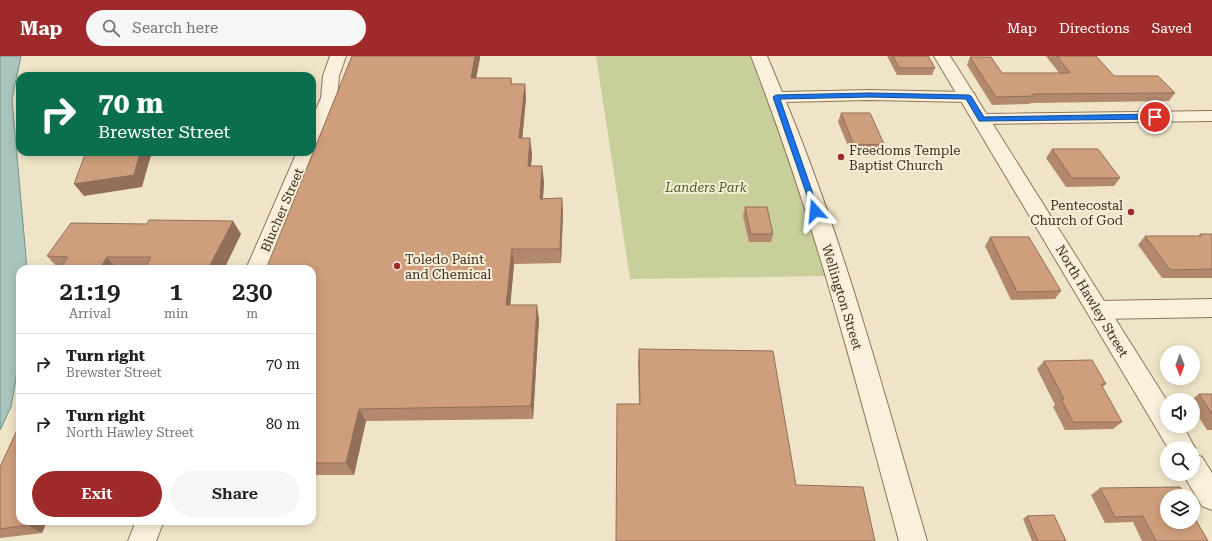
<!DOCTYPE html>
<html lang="en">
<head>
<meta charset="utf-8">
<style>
	body { margin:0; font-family:"Roboto Serif",serif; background:#f6f6f6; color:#202124; height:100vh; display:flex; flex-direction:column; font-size:15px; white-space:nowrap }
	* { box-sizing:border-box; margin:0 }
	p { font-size:13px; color:#757577 }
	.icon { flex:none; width:22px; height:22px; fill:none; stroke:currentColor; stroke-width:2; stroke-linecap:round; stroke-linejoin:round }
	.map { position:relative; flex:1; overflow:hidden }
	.panel { position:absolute; left:16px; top:209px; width:300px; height:260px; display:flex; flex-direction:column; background:#fff; border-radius:12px; box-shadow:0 2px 10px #0003 }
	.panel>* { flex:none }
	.hud { position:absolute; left:16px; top:16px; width:300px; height:84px; border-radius:12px; box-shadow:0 2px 10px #0003; background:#0b6e4f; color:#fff; overflow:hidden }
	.needle { width:26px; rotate:179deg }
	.buttons { position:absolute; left:1160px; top:289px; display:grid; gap:8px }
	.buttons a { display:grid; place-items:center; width:40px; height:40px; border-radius:50%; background:#fff; box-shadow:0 2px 10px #0003; font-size:20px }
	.pin { position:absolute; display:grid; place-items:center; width:34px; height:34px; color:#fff; margin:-17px; border:2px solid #fff; border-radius:50%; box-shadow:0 1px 4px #0007 }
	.me { position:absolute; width:44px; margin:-22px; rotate:342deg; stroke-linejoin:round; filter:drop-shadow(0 0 3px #0008) }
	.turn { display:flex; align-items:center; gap:14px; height:84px; padding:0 16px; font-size:18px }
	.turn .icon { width:52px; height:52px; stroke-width:2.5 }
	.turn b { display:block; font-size:28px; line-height:34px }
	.eta { display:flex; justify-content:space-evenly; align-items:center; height:68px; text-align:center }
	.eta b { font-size:24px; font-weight:600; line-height:28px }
	.primary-button { display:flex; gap:8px; margin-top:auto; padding:8px 16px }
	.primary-button a { flex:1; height:46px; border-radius:24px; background:#9e2a2b; color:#fff; font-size:16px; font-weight:600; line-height:46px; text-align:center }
	.primary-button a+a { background:#f6f6f6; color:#202124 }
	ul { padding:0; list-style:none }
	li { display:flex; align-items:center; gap:12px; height:60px; padding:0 16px; border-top:1px solid #e0e0e0 }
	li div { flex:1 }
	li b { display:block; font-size:15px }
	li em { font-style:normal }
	header { display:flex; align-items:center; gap:24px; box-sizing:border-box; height:56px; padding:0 20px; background:#9e2a2b; color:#fff }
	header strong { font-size:19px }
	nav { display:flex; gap:22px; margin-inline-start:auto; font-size:14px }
	.search { width:280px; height:36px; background:#f6f6f6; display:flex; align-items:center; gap:10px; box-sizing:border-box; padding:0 14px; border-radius:22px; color:#757577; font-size:15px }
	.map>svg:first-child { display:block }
	.green { fill:#c9cf9b }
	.water { fill:#a9c4bc; stroke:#6f938a }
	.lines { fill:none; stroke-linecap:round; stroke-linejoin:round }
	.minor-casing { stroke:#8d765c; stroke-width:2 }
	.tertiary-casing { stroke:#8d765c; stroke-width:2 }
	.minor { fill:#faf1dc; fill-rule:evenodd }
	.tertiary { fill:#faf1dc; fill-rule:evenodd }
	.wall { fill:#b2896c }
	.shaded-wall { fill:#916f58 }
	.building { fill:#cf9f7d; stroke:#916f58 }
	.route { fill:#1a73e8; stroke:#114b97 }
	.poi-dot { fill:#9e2a2b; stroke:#f7eed8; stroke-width:1.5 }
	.labels { text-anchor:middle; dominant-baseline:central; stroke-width:4; stroke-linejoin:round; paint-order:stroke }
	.poi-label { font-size:13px; fill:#3d2e20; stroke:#f7eed8; text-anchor:start }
	.park-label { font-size:13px; font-style:italic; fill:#4d5a26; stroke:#f7eed8 }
	.street-label { font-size:13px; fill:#3d2e20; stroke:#f7eed8 }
</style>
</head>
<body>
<header>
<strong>Map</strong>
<div class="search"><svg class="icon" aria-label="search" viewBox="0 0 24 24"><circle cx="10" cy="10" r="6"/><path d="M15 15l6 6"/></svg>Search here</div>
<nav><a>Map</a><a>Directions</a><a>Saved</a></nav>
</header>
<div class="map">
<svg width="1212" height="485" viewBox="0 0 1212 485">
	<rect width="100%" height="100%" fill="#f0e4c8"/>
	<path class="green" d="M596,0H751L788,96L827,220L630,223Z"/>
	<path class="water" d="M0,0H21L12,43L27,213H20V299L11,351L0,374Z"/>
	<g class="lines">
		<g class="minor-casing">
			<path id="minor" d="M330,0H346L339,20L337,42L321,83L318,87L312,89V62L321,42L323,20Z
				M751,0H767L782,36L869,34L968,36L974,37L976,41L974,45L968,46L869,44L786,46C845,188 884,338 927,485H899C855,321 813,159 751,0Z
				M1212,55V65L982,68L976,67L973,63L976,59L982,58Z
				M312,92L315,96L268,213H246L297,96H312Z
				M1212,243V261L1098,263L1090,260L1087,254L1090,248L1098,245Z
				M136,465H164L156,485H128Z"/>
		</g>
		<g class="tertiary-casing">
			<path id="tertiary" d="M934,0H950L1167,345V370H1183L1195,392L1193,396V392H1168Z
				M1193,398L1202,401L1212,417V454L1202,450L1183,418H1193Z"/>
		</g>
		<use href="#minor" class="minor"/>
		<use href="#tertiary" class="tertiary"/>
	</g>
	<path class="wall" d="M887,0H928L935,12L932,19H897Z
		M1046,0H1096L1114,20L1175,37L1169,45L1031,47L1030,48L992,49L967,9L970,1L1002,17H1059Z
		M480,2L476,22H511L512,28H525L526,42L522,82L532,97L531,110L544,125L543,143L562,142L563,157L561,207L514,208L510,249L539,263L533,363L366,365L354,419H312V213Z
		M841,57L884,88L880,97H851L838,66Z
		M1052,93L1120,122L1114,130L1066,131L1046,102Z
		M745,151L773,178L771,186H749L743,160Z
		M233,165L241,178L224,213H59L47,200L147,168Z
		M1200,178H1212V222H1162L1138,189L1145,180H1198Z
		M990,181L1061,235L1055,243L1011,244L985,190Z
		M639,293L796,429L875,485L639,348L638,307Z
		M1044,305L1106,328L1102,331L1122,366L1113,373L1065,374L1053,351L1055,349L1037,313Z
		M1199,338H1212V374H1207L1193,352V344H1191Z
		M20,362V465H47L42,477L0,482V411L19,370L17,368Z
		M1100,432L1193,453L1197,459L1194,461L1208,485H1142L1133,466L1105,467L1091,439Z
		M1027,460L1066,485H1032L1023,463Z"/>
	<path class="shaded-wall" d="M475,0H480V2L473,37L471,22Z
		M525,28L526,42L521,97L519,82Z
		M530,82L532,97L530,125L528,110Z
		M140,96H152L142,131L84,140L74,128Z
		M542,110L544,125L542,157L540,143Z
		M562,142L563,157L561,207L560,193Z
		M233,165L241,178L224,213H208Z
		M512,193L514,208L509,264L506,249Z
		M107,201L117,213H100Z
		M537,249L539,263L533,363L531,350Z
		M359,353L366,365L354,419L346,407Z
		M30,465H47L42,477L28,469Z"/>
	<path class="building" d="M352,0H475L471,22H511V28H525L519,82H530L528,110H542L540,143L562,142L560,193H512L506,249H537L531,350L359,353L346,407H312V213H266Z
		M893,0H928L935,12H899Z
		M1057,0H1096L1114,20H1158L1175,37L1033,38L1034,40L996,41L970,1H991L1002,17H1070Z
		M841,57H870L884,88L854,89Z
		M1052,93H1098L1120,122H1072Z
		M86,96H140L134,119L74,128Z
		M745,151H767L773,178H751Z
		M149,164L233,165L208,213H144L151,201H107L100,213H60L68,201L47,200L71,167L147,168Z
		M1200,178H1212V213L1170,214L1145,180H1201Z
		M990,181H1029L1061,235L1017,236Z
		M639,293L773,295L796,429L863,431L875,485H616L617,348H640Z
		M1092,304L1106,328H1101L1122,366H1073L1061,343H1064L1044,305Z
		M1199,338H1212V358Z
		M20,362V465H30L28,469L0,473V411L20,368H17Z
		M1180,431L1186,440H1167V466H1193V453L1197,459H1193L1208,485H1156L1143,460L1115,461L1100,432Z
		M1054,459L1066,485H1038L1027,460Z"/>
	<path class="route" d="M869,37L968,39L971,40L984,61L1155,58L1158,61L1155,63L982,65H979L966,43L869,41L780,43L819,155L815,158L813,157L773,41L776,39Z"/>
	<g class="poi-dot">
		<circle cx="841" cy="101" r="4"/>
		<circle cx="1131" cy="156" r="4"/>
		<circle cx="397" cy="210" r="4"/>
	</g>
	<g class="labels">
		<g class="poi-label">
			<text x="849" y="94">Freedoms Temple<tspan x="849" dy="15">Baptist Church</tspan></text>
			<text x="1123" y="149" text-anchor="end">Pentecostal<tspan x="1123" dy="15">Church of God</tspan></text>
			<text x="405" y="203">Toledo Paint<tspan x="405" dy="15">and Chemical</tspan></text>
		</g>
		<g class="park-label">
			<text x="706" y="131">Landers Park</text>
		</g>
		<g class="street-label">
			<text transform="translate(282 154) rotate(-67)">Blucher Street</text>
			<text transform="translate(842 241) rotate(73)">Wellington Street</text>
			<text transform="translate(1092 245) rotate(59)">North Hawley Street</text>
		</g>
	</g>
</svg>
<div class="buttons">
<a><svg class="needle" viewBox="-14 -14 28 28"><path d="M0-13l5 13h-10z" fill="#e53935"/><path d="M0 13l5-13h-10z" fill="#757577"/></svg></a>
<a><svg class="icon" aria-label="sound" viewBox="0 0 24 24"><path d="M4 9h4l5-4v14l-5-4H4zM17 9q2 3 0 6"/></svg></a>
<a><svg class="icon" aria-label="search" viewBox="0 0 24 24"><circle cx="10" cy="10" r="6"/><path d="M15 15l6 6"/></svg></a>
<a><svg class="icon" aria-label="layers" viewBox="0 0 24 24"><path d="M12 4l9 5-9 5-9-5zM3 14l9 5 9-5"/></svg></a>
</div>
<div class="pin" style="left:1155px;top:61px;background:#d93025"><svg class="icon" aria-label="arrive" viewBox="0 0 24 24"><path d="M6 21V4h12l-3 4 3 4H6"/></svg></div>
<svg class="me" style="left:815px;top:155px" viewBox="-20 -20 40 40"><path d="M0-17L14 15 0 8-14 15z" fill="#1a73e8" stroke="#fff" stroke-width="4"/></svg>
<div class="hud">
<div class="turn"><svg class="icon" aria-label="right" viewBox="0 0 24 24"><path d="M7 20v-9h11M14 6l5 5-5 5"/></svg><div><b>70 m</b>Brewster Street</div></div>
</div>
<section class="panel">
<div class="eta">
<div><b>21:19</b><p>Arrival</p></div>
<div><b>1</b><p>min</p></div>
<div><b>230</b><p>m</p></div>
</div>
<ul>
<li><svg class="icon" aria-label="right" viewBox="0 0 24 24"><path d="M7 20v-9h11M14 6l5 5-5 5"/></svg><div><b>Turn right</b><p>Brewster Street</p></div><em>70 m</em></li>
<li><svg class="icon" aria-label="right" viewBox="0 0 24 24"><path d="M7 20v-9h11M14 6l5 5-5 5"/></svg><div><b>Turn right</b><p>North Hawley Street</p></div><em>80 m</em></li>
</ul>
<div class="primary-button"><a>Exit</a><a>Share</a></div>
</section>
</div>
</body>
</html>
